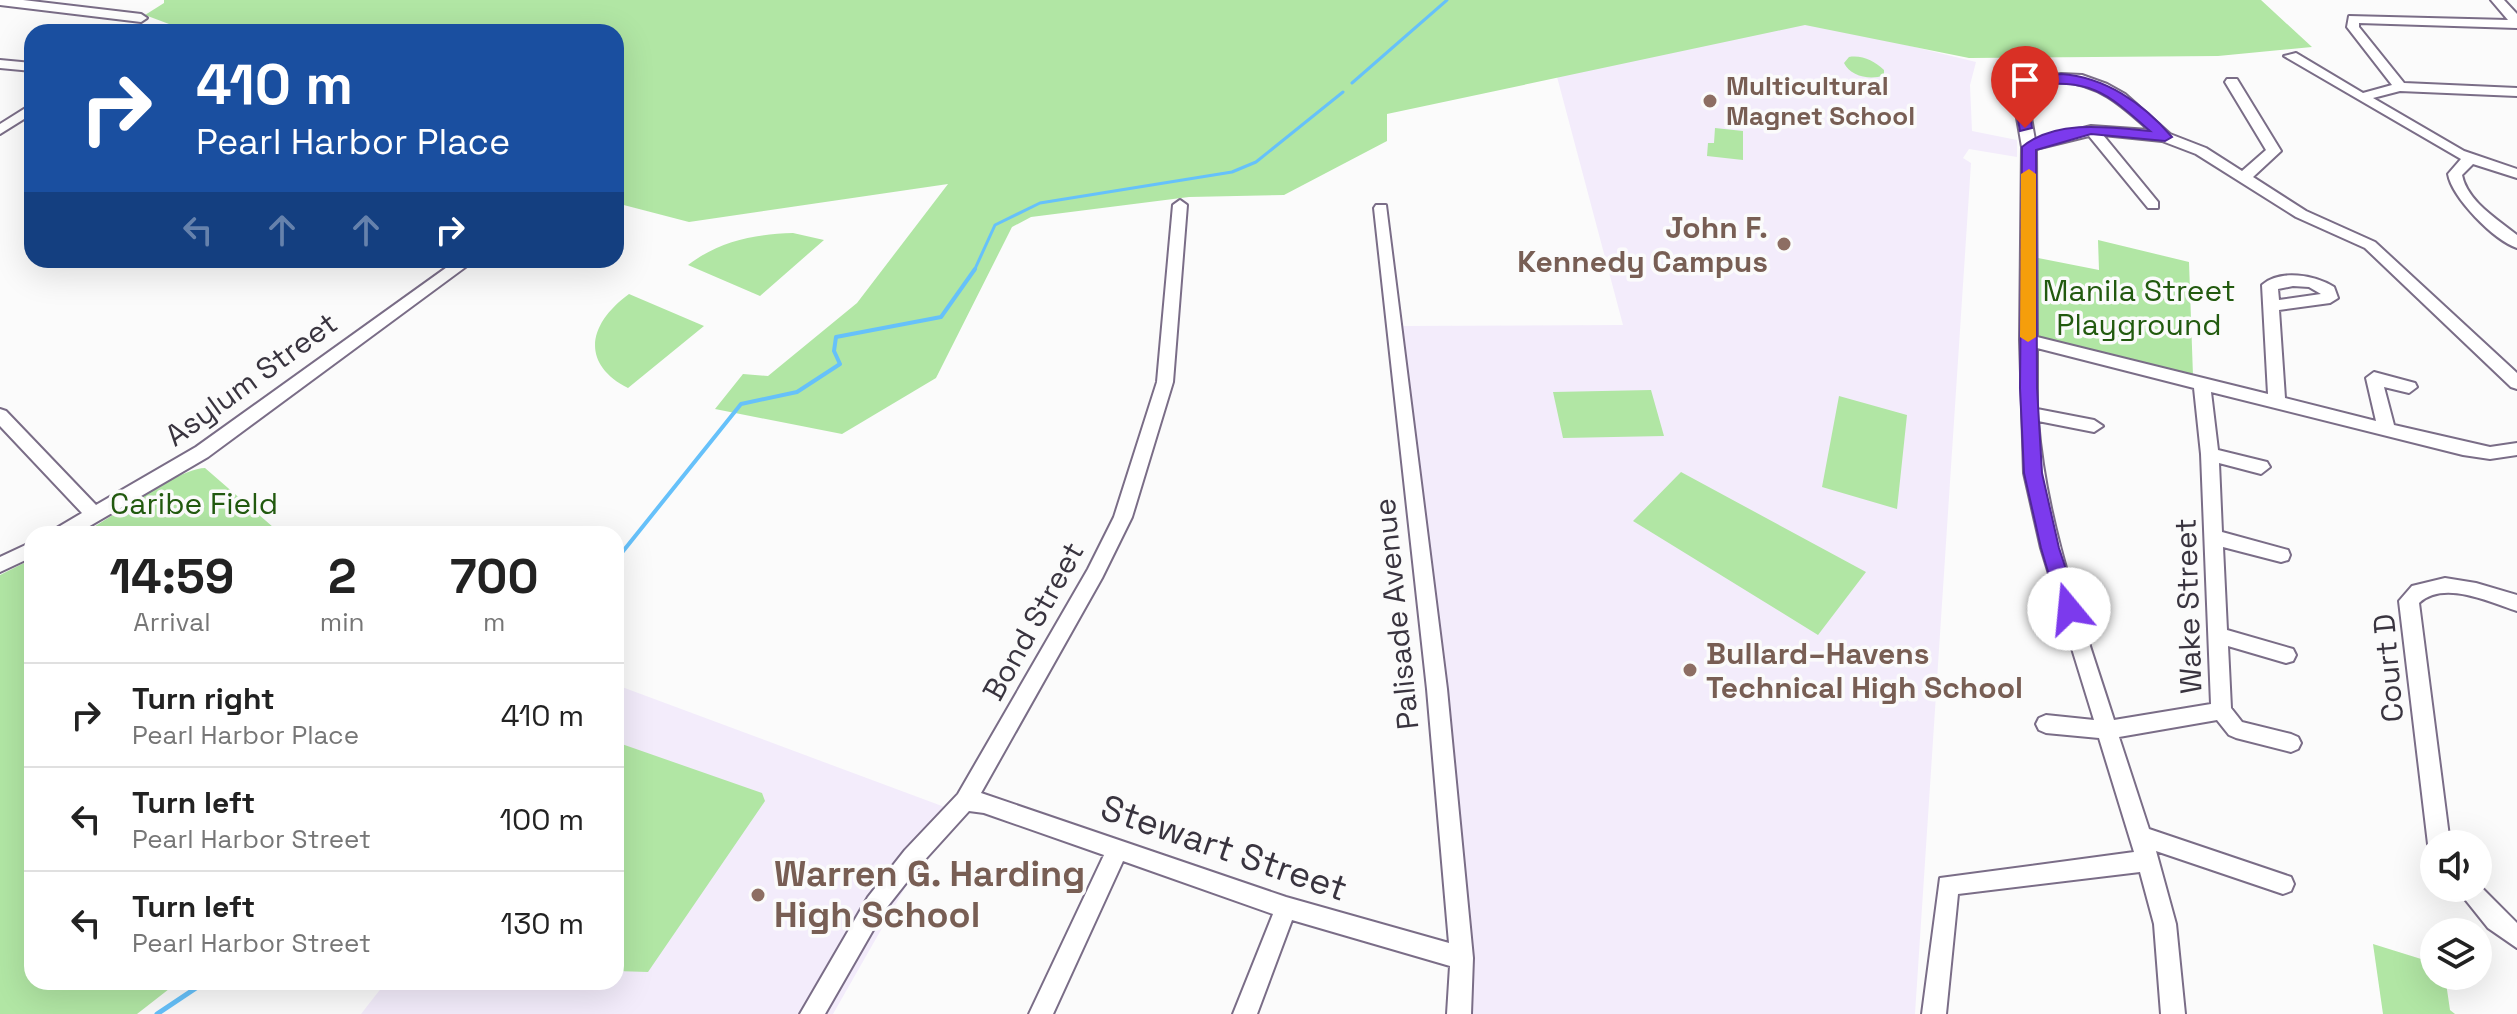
<!DOCTYPE html>
<html lang="en">
<head>
<meta charset="utf-8">
<style>
	body { margin:0; font-family:"Space Grotesk",sans-serif; background:#f2f2f2; color:#222; height:100vh; display:flex; flex-direction:column; font-size:30px; white-space:nowrap }
	* { box-sizing:border-box; margin:0 }
	p { font-size:26px; color:#767676 }
	.icon { flex:none; width:44px; height:44px; fill:none; stroke:currentColor; stroke-width:2; stroke-linecap:round; stroke-linejoin:round }
	.map { position:relative; flex:1; overflow:hidden }
	.side { position:absolute; left:24px; top:526px; width:600px; height:464px; display:flex; flex-direction:column; background:#fff; border-radius:24px; box-shadow:0 8px 32px #0002 }
	.side>* { flex:none }
	.banner { position:absolute; left:24px; top:24px; width:600px; height:244px; border-radius:24px; box-shadow:0 8px 32px #0002; background:#1a4fa0; color:#fff; overflow:hidden }
	.controls { position:absolute; left:2420px; top:830px; display:grid; gap:16px }
	.controls a { display:grid; place-items:center; width:72px; height:72px; border-radius:50%; background:#fff; box-shadow:0 8px 32px #0002; font-size:40px }
	.pin { position:absolute; display:grid; place-items:center; width:68px; height:68px; color:#fff; margin:-82px -34px; border-radius:50% 50% 50% 0; rotate:-45deg; box-shadow:0 0 8px #0007 }
	.pin .icon { rotate:45deg }
	.me { position:absolute; width:88px; margin:-44px; rotate:343deg; stroke-linejoin:round; filter:drop-shadow(0 0 6px #0008) }
	.turn { display:flex; align-items:center; gap:28px; height:168px; padding:0 40px; font-size:36px }
	.turn .icon { width:104px; height:104px; stroke-width:2.5 }
	.turn b { display:block; font-size:56px; line-height:68px }
	.lanes { display:flex; align-items:center; height:76px; padding:0 40px; background:#0003; justify-content:center; gap:40px; direction:ltr }
	.lanes .off { opacity:.35 }
	.eta { display:flex; justify-content:space-evenly; align-items:center; height:136px; text-align:center }
	.eta b { font-size:48px; font-weight:700; line-height:56px }
	ul { padding:0; list-style:none }
	li { display:flex; align-items:center; gap:24px; height:104px; padding:0 40px; border-top:2px solid #e0e0e0 }
	li div { flex:1 }
	li b { display:block; font-size:30px }
	li em { font-style:normal }
	.map>svg:first-child { display:block }
	.built { fill:#f3ecfb }
	.green { fill:#b1e6a4 }
	.lines { fill:none; stroke-linecap:round; stroke-linejoin:round }
	.stream-far2 { stroke:#66c1fa; stroke-width:3 }
	.stream-far1 { stroke:#66c1fa; stroke-width:4 }
	.stream { stroke:#66c1fa; stroke-width:5 }
	.minor-casing { stroke:#7a6d87; stroke-width:4 }
	.minor { fill:#fff; fill-rule:evenodd }
	.route { fill:#7c3aed; stroke:#51269a; stroke-width:2 }
	.slow { fill:#f59e0b }
	.education-dot { fill:#8d6e63; stroke:#fbfbfb; stroke-width:3 }
	.labels { text-anchor:middle; dominant-baseline:central; stroke-width:7; stroke-linejoin:round; paint-order:stroke }
	.far-education-label { font-size:26px; font-weight:bold; fill:#785e54; stroke:#fbfbfb; text-anchor:start }
	.education-label { font-size:30px; font-weight:bold; fill:#785e54; stroke:#fbfbfb; text-anchor:end }
	.park-label { font-size:30px; fill:#225a0f; stroke:#fbfbfb }
	.street-label { font-size:30px; fill:#39343f; stroke:#fbfbfb }
	.near-street-label { font-size:36px; fill:#39343f; stroke:#fbfbfb }
	.near-education-label { font-size:36px; font-weight:bold; fill:#785e54; stroke:#fbfbfb; text-anchor:start }
</style>
</head>
<body>
<div class="map">
<svg width="2517" height="1014" viewBox="0 0 2517 1014">
	<rect width="100%" height="100%" fill="#fbfbfb"/>
	<path class="built" d="M1808,21L1976,62L1970,85L1972,131L2017,140V157L1969,149L1963,158L1971,163L1915,1014H1468L1469,958L1466,878L1403,326L1623,325L1556,73Z
		M622,687L950,809L833,1014H361L386,982H616V695Z"/>
	<path class="green" d="M164,0H2261L2312,47L2218,56L1969,58L1805,25L1387,114V141L1284,195L1189,197L1031,217L1012,227L936,378L842,434L715,409L743,374L768,376L857,303L948,184L689,222L616,203V32H175L169,24L145,15L164,3Z
		M1849,57C1863,55 1874,61 1884,70V75C1871,81 1850,76 1844,63Z
		M1715,128L1743,131V160L1707,156L1708,143H1714Z
		M793,233L824,240L760,296L688,265C719,241 755,234 793,233Z
		M2098,240L2189,262L2193,376L2035,335L2033,257L2099,270Z
		M629,294L704,326L628,388C580,363 588,324 629,294Z
		M1651,390L1664,436L1563,438L1553,392Z
		M1839,396L1907,415L1897,509L1822,487Z
		M205,468L281,534H81C111,519 175,469 205,468Z
		M1681,472L1866,572L1818,635L1633,521Z
		M32,559V982H178L137,1014H0V575Z
		M616,742L762,793L765,801L648,972L616,971Z
		M2373,944L2434,963V976H2445L2450,1010L2455,1014H2383Z"/>
	<g class="lines">
		<path class="stream-far2" d="M1352,83L1447,0
			M974,271L995,225L1040,203L1232,172L1256,162L1343,92"/>
		<path class="stream-far1" d="M616,560L741,404L797,392L840,364L834,351L836,337L941,317L975,269"/>
		<path class="stream" d="M157,1014L205,982"/>
		<g class="minor-casing">
			<path id="minor" d="M0,0H23L141,14L147,18L141,22L0,5Z
				M2491,0H2504L2517,14V28L2359,23V27L2404,83L2517,88V96L2400,91L2373,98L2464,151L2517,169V178L2473,164L2462,175C2467,201 2497,219 2517,235V248C2494,240 2452,198 2448,174L2461,159L2284,56L2296,53L2363,93L2392,85L2347,27L2349,16L2508,20Z
				M0,60L32,63V71L0,68Z
				M2061,74L2082,75L2107,84L2125,94L2170,134L2206,148L2242,171L2266,150L2225,82L2227,79H2237L2281,151L2253,177L2306,211L2375,242L2517,373V389L2511,387L2365,248L2296,217L2196,154L2162,141L2103,135L2158,202V208H2148L2089,136L2036,149L2037,337L2268,394L2262,285C2280,269 2315,275 2334,287L2338,298L2330,303L2279,310L2285,398L2376,421L2366,378L2374,372L2415,383L2417,387L2409,393L2384,387L2394,425L2490,447L2517,443V455L2490,459L2463,455L2211,392L2218,450L2267,462L2270,467L2261,474L2219,463L2222,532L2288,550L2290,555L2288,560L2281,562L2223,547L2227,630L2293,649L2296,655L2293,661L2286,663L2228,646L2231,708L2242,722L2291,734L2298,737L2301,743L2298,749L2291,752L2236,738L2229,735L2217,720L2119,737L2149,829L2291,877L2294,884L2291,891L2283,894L2156,851L2176,924L2185,1014H2161L2154,924L2140,872L1958,894L1946,1014H1922L1940,878L2134,852L2099,738L2046,733L2039,730L2036,724L2039,718L2046,715L2094,720L2041,548L2024,473L2020,340L2022,147L2012,89L2017,80ZM2061,82C2099,84 2122,106 2149,130L2091,126L2035,140L2026,89L2027,86ZM2293,286L2309,287L2321,294L2279,300L2278,289ZM2037,348L2194,388L2201,454L2211,704L2114,720C2083,622 2046,525 2038,421L2094,432L2103,426L2094,420L2037,409Z
				M32,104V114L0,134V124Z
				M1180,200L1187,205L1173,382L1132,517L1102,578L981,793L1286,897L1449,943L1427,689L1374,208L1376,205H1386L1447,689L1473,958L1471,1014H1447L1450,966L1292,920L1257,1014H1233L1273,914L1123,861L1053,1014H1029L1104,855L984,813L969,811L921,864L884,911L825,1014H800L868,897L905,850L958,794L1088,569L1114,517L1157,382L1173,205Z
				M457,260H475L208,457L76,534H52L55,529L82,513L0,426V409L6,411L96,505L196,447Z
				M32,542V557L0,572V557Z
				M2445,578L2476,583L2517,595V611C2489,602 2444,580 2419,603L2450,844H2434V852L2428,844L2399,601L2412,586Z
				M2478,884L2517,923V948L2488,928L2456,888H2478Z"/>
		</g>
		<use href="#minor" class="minor"/>
	</g>
	<path class="route" d="M2061,74C2105,77 2143,103 2172,137L2165,141L2091,134L2036,150L2037,388L2042,473L2059,548L2079,609L2076,614H2062L2059,609L2041,548L2024,473L2020,388L2022,147C2055,119 2110,127 2150,131C2105,91 2090,78 2027,86L2032,128L2020,131L2012,89L2017,80Z"/>
	<path class="slow" d="M2029,169L2036,174V337L2028,342L2020,337L2021,174Z"/>
	<g class="education-dot">
		<circle cx="1710" cy="101" r="8"/>
		<circle cx="1784" cy="244" r="8"/>
		<circle cx="1690" cy="670" r="8"/>
		<circle cx="758" cy="895" r="8"/>
	</g>
	<g class="labels">
		<g class="far-education-label">
			<text x="1726" y="86">Multicultural<tspan x="1726" dy="30">Magnet School</tspan></text>
		</g>
		<g class="education-label">
			<text x="1768" y="227">John F.<tspan x="1768" dy="34">Kennedy Campus</tspan></text>
			<text x="1706" y="653" text-anchor="start">Bullard–Havens<tspan x="1706" dy="34">Technical High School</tspan></text>
		</g>
		<g class="park-label">
			<text x="2139" y="290">Manila Street<tspan x="2139" dy="34">Playground</tspan></text>
			<text x="194" y="503">Caribe Field</text>
		</g>
		<g class="street-label">
			<text transform="translate(251 379) rotate(-36)">Asylum Street</text>
			<text transform="translate(2188 606) rotate(-92)">Wake Street</text>
			<text transform="translate(1396 614) rotate(-96)">Palisade Avenue</text>
			<text transform="translate(1033 621) rotate(-61)">Bond Street</text>
			<text transform="translate(2388 668) rotate(-95)">Court D</text>
		</g>
		<g class="near-street-label">
			<text transform="translate(1224 848) rotate(19)">Stewart Street</text>
		</g>
		<g class="near-education-label">
			<text x="774" y="874">Warren G. Harding<tspan x="774" dy="41">High School</tspan></text>
		</g>
	</g>
</svg>
<div class="controls">
<a><svg class="icon" aria-label="sound" viewBox="0 0 24 24"><path d="M4 9h4l5-4v14l-5-4H4zM17 9q2 3 0 6"/></svg></a>
<a><svg class="icon" aria-label="layers" viewBox="0 0 24 24"><path d="M12 4l9 5-9 5-9-5zM3 14l9 5 9-5"/></svg></a>
</div>
<div class="pin" style="left:2025px;top:128px;background:#d93025"><svg class="icon" aria-label="arrive" viewBox="0 0 24 24"><path d="M6 21V4h12l-3 4 3 4H6"/></svg></div>
<svg class="me" style="left:2069px;top:609px" viewBox="-20 -20 40 40"><circle r="19" fill="#fff"/><path d="M0-13L10 11 0 6-10 11z" fill="#7c3aed"/></svg>
<div class="banner">
<div class="turn"><svg class="icon" aria-label="right" viewBox="0 0 24 24"><path d="M7 20v-9h11M14 6l5 5-5 5"/></svg><div><b>410 m</b>Pearl Harbor Place</div></div>
<div class="lanes"><svg class="icon off" aria-label="left" viewBox="0 0 24 24"><path d="M17 20v-9H6M10 6l-5 5 5 5"/></svg><svg class="icon off" aria-label="ahead" viewBox="0 0 24 24"><path d="M12 20V5M6 11l6-6 6 6"/></svg><svg class="icon off" aria-label="ahead" viewBox="0 0 24 24"><path d="M12 20V5M6 11l6-6 6 6"/></svg><svg class="icon" aria-label="right" viewBox="0 0 24 24"><path d="M7 20v-9h11M14 6l5 5-5 5"/></svg></div>
</div>
<section class="side">
<div class="eta">
<div><b>14:59</b><p>Arrival</p></div>
<div><b>2</b><p>min</p></div>
<div><b>700</b><p>m</p></div>
</div>
<ul>
<li><svg class="icon" aria-label="right" viewBox="0 0 24 24"><path d="M7 20v-9h11M14 6l5 5-5 5"/></svg><div><b>Turn right</b><p>Pearl Harbor Place</p></div><em>410 m</em></li>
<li><svg class="icon" aria-label="left" viewBox="0 0 24 24"><path d="M17 20v-9H6M10 6l-5 5 5 5"/></svg><div><b>Turn left</b><p>Pearl Harbor Street</p></div><em>100 m</em></li>
<li><svg class="icon" aria-label="left" viewBox="0 0 24 24"><path d="M17 20v-9H6M10 6l-5 5 5 5"/></svg><div><b>Turn left</b><p>Pearl Harbor Street</p></div><em>130 m</em></li>
</ul>
</section>
</div>
</body>
</html>
